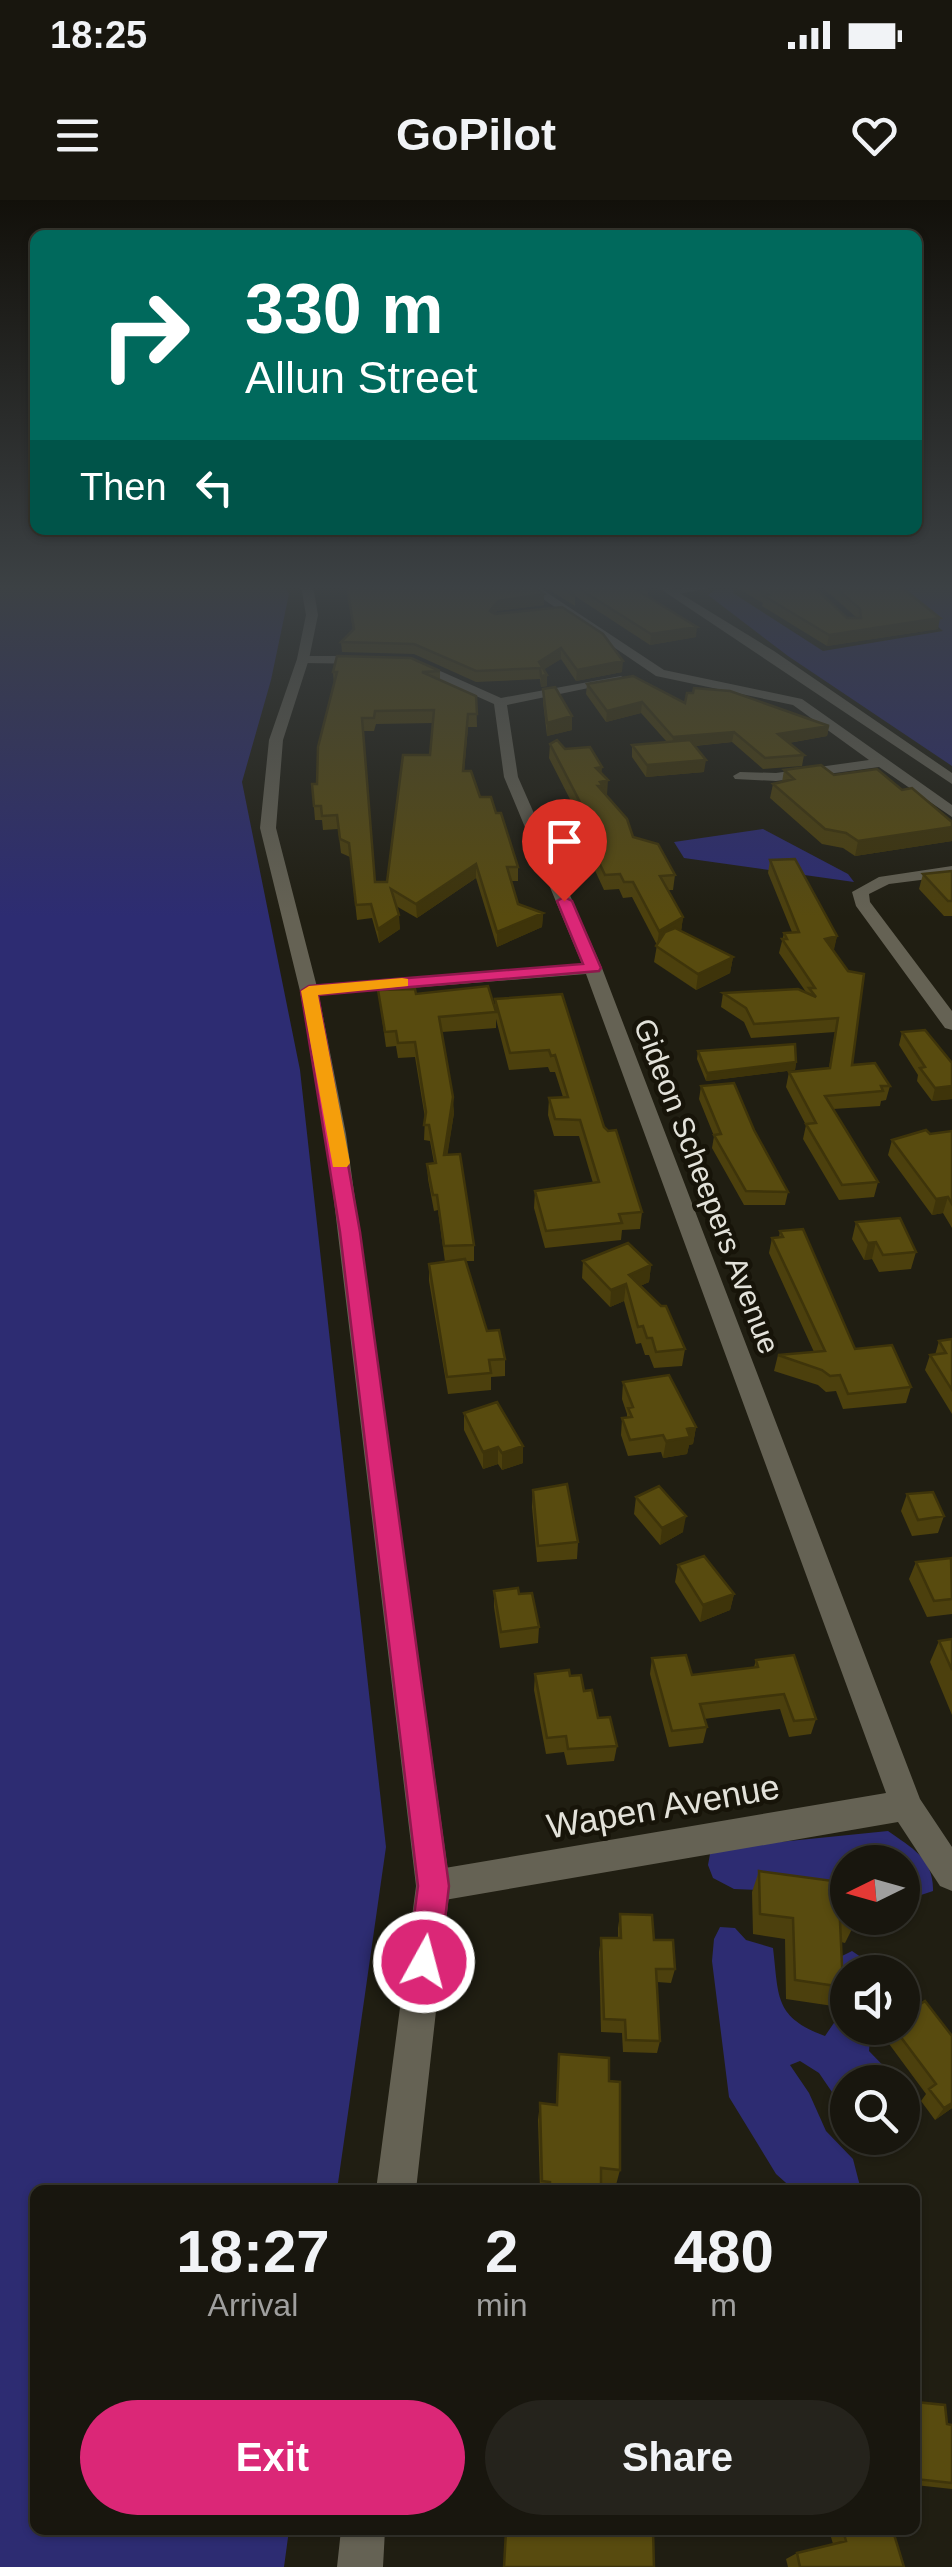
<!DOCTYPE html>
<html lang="en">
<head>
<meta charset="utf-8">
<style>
	body { margin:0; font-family:Arial,sans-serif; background:#25231c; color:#f1f3f6; height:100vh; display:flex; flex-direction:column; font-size:38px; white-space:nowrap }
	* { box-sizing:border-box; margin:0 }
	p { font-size:32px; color:#9f9f9e }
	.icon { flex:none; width:55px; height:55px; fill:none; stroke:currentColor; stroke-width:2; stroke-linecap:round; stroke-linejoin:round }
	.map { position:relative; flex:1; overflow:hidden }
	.sheet { position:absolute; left:30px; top:1985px; width:890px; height:350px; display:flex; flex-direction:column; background:#18160e; border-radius:15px; box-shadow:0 2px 8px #0004,0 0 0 2px #36352e }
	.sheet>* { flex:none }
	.hud { position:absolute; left:30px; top:30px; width:892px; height:305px; border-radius:15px; box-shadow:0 2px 8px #0004,0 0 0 2px #36352e; background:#00695c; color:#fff; overflow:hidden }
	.needle { width:65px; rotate:265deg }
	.controls { position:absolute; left:830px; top:1645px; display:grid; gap:20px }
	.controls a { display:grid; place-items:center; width:90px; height:90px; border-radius:50%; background:#18160e; box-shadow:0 2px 8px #0004,0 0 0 2px #36352e; font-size:50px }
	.pin { position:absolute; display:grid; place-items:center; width:85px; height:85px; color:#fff; margin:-102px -42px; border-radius:50% 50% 50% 0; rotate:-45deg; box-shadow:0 0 10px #0007 }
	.pin .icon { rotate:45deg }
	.me { position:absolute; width:110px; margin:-55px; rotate:7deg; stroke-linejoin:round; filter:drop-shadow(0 0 8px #0008) }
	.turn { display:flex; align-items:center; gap:35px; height:210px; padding:0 50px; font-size:45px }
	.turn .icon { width:130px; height:130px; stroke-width:2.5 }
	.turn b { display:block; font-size:70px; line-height:85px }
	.then { display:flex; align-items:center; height:95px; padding:0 50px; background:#0003; gap:20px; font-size:38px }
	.eta { display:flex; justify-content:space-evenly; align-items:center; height:170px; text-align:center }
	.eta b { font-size:60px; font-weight:800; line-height:70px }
	.cta { display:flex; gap:20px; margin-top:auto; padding:20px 50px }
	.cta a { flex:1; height:115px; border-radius:60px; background:#db2777; color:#fff; font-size:40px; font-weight:800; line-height:115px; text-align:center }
	.cta a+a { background:#25231c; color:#f1f3f6 }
	.status { display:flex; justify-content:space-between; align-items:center; height:70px; padding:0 50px; background:#18160e; direction:ltr }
	.status svg { height:28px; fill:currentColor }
	header { display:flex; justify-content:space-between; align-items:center; height:130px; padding:0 50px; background:#18160e; font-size:45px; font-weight:800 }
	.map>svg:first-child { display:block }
	.green { fill:#2d2c72 }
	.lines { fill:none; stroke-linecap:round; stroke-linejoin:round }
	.street { fill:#656254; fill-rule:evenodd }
	.secondary { fill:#656254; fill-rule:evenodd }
	.wall { fill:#4c400d; fill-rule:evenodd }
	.shaded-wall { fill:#3e340a }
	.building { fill:#584b0f; stroke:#3e340a; stroke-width:2.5; fill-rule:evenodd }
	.route { fill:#db2777; stroke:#8e194d; stroke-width:2.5 }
	.slow { fill:#f59e0b }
	.labels { text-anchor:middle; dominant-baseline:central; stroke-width:9; stroke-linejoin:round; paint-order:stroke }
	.street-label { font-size:30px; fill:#e3e2da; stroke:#171409 }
	.near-street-label { font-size:35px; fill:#e3e2da; stroke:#171409 }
</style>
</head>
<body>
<div class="status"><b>18:25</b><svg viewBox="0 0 49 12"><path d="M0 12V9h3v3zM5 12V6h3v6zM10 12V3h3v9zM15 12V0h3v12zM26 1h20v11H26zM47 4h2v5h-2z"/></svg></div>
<header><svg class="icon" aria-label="menu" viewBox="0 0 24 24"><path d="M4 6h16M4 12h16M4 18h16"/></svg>GoPilot<svg class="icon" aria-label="heart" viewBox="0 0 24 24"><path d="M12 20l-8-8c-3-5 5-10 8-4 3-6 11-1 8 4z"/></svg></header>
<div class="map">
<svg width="952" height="2367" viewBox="0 0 952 2367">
	<rect width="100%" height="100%" fill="#201e12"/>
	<path class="green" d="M0,386H284L289,394L271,480L242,582L300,870L386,1647L337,1990H35V2330H289L284,2367H0Z
		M891,386H952V566L788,456L708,395L715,390L734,388L733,393L823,451L943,431Z
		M763,629L848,674L854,682L684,658L674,642Z
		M888,1631C912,1648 934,1659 933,1691L903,1701L902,1662H848L847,1694L734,1689L713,1678L708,1665L710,1654L739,1646Z
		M720,1727L735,1728L746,1740L773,1748C779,1797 774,1817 825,1836L840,1814L837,1773L842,1756L852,1751L883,1772H848V1828H883L870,1838L869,1851L899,1882H848L847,1914L819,1873L800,1861L790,1865L809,1893L826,1931L853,1959L861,1990H794L776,1974L729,1897L712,1761L714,1739Z"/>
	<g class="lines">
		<path class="street" d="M524,386H537L664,470L802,499L952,605V617L879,567L776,581L735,579L733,576L740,572L776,573L869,560L793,505L656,476Z
			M693,386H721L673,395L667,392Z
			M299,456H371L377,460L371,464L303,463Z
			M411,458L501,498L621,476L627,480L507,505L518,577L602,768L920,1599L952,1647V1691L940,1686L898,1622L433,1702L421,1698L416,1686L421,1674L433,1670L886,1593L586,774L309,796L300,791L309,786L582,764L504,577L494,504L407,465Z
			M952,666V676L889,684L869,694L870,702L952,811V830L945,828L856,706L852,692L879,677Z"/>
		<path class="secondary" d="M301,386H313L318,415L309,459L283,540L276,628L318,791L346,934L450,1686L416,1990H376L416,1686L326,934L300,791L260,628L269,540L297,459L306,415Z
			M656,386H668L774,451L952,573V584Z
			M341,2330H385L383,2367H337Z"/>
	</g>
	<path class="wall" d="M346,386H533L544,394V405L497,411L495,414L622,472L576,481L561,459L544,469L547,486L541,487L540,479L476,482L414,454L342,452L341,442L353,430Z
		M543,386H643L648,389V397L696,437L650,445L575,396V406Z
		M733,386H813L847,418H857L821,386H900L938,429L827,446L762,406L763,403Z
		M440,471V480L476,496L477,527H468L464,571L480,597L496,613L518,667V681H511L518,704L543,713L542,727L497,747L476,678L417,718L396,706L400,729L379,743L372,718L357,720L350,657L341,653L338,629L323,630L322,620H315L312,584H317L334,484L333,472ZM433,523L430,555L387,682H375L363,531H374L376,524Z
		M587,484L685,503L829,526L827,536L789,543L804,555L802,566L763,569L732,542L695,546L704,572L646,577L632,557V545L667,542L641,513L606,522L586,494Z
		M543,489L572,530L547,536L543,502Z
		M550,544L565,549L602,573L607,595H605L633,637L675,675L673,690H668L683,717L681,731L733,757L730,773L696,790L654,762L657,745L632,697L623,698L619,689L604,690L580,638L578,615L549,558Z
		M784,570L834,575L902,590L952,622V641L855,656L843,648L822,644L770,598L773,584L782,582Z
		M770,660L837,736L833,751L852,865L890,886L886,900L881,901L880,906L833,909L878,982L874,997L839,1000L803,939L806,925L786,887L789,872L829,868L835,832L751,838L744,822L721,807L723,793L806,792L779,753L784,733L792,732L768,673Z
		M952,671V716H944L919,689L923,674Z
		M378,790L416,794L495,809V799L562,794L604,927L642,1012L640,1029L622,1030L621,1040L545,1048L534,1008L535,991L593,983L579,936H554L548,915L549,898L563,897L555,872H550L548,867L509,870L496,819V828L442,832L454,913L447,955L474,1045V1061H465L487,1131L505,1159V1176L491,1177V1190L448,1194L429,1081V1064L445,1062L438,1010L434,1011L428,979L427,964L434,963L430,941L424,940L425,918L415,857L398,858L396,846L386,847Z
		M902,832L952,863V899L932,901L917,881L918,875L899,845Z
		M698,851L796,862L795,870L706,881L697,859Z
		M701,886L788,992L785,1005H744L712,948L714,936L699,899Z
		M952,931V1028L943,1013L932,1015L888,955L892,940Z
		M856,1022L916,1052L911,1069L879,1072L872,1059L864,1060L852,1039Z
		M780,1031L855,1149L911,1187L906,1203L843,1209L836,1191L826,1192L818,1185L774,1171L778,1155L814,1152L769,1053L772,1038L779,1037Z
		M583,1061L651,1065L649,1082L640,1086L685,1149L682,1166L654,1168L649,1155H645L641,1143L636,1144L624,1101L610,1107L582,1078Z
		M952,1139V1214L925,1170L930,1155H935L939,1141Z
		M623,1182L696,1227L693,1244L689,1245L687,1254L663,1258L661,1252L628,1256L621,1235L622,1218H627V1214L622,1199Z
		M464,1213L523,1263L502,1270L498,1264L483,1269L464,1230Z
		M533,1290L578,1342L577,1359L537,1362L532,1307Z
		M907,1294L944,1316L938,1333L912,1336L901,1311Z
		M636,1297L683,1332L660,1345L634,1314Z
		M952,1359V1414L927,1417L909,1379L916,1362Z
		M678,1365L734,1394L730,1410L700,1422L675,1382Z
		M494,1391L519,1394L539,1427L538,1443L500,1448L494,1407Z
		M952,1439V1515L930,1462L939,1441Z
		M652,1458L692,1475L754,1467L756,1460L816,1519L811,1534L789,1537L780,1509L704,1519L707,1527L703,1543L669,1547L650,1474Z
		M535,1474L570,1476L584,1491L598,1518L617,1546L614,1561L567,1565L564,1552L546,1554L534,1490Z
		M759,1671L855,1723L845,1743L841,1742L843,1787L833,1806L786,1799L785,1739L753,1734L752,1692Z
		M620,1714L654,1740L675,1769L671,1783L657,1782L660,1841L657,1853L623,1852L622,1833L601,1832L599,1752L601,1738H618V1728Z
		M889,1828H902L952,1908L935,1920L921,1901L926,1894L884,1837Z
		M559,1854L609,1881L620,1970L616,1985L601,1984V1990H540L538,1920L540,1903L556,1905Z
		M915,2194L916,2202L947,2224L952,2225V2289L915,2285Z
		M494,2330H653L505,2337L494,2336Z
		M829,2330H885L904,2367H788L786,2359L797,2353L833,2344Z"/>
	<path class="shaded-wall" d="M544,394V405L497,411L490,422V411L498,401Z
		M940,418L938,429L827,446L829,435Z
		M697,427L696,437L650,445L651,434Z
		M561,448V459L540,472L539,462Z
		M623,461L622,472L576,481L577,470Z
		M547,475V486L541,487V476Z
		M642,502L641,513L606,522L607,511Z
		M572,516V530L547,536V523Z
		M829,526L827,536L776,545L778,534Z
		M734,532L732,542L672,548L673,537Z
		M706,560L704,572L646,577L647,565Z
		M602,567L601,581L608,580L607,595H603L597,601L596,568Z
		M952,627V641L855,656L858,641Z
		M476,664V678L417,718L416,704Z
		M543,713L542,727L497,747V732Z
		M399,715L400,729L379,743L378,729Z
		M683,717L681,732L657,746L659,731Z
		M837,736L834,750L822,754L825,739Z
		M733,757L730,773L696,790L698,774Z
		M796,862L795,870L706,881L707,873Z
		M952,886V899L932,901L935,888Z
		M453,897L454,913L445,971L444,955Z
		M948,997L943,1013L932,1015L936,999Z
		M876,1042L872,1059L864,1060L868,1043Z
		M651,1065L649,1082L627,1092L629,1075Z
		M626,1084L624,1101L610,1107L611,1090Z
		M696,1227L693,1244L689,1245L687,1254L663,1258L666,1241L687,1229Z
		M523,1246V1263L502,1270V1253Z
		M498,1247V1264L483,1269V1252Z
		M686,1316L683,1332L660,1345L662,1328Z
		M734,1394L730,1410L700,1422L703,1405Z
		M952,1903V1908L935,1920L944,1908Z"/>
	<path class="building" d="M347,386H533L544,394L498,401L490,411L495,414L562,407L603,434L623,461L577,470L561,448L539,462L547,475L541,476L540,468L476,471L414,444L341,442L354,429Z
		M559,386H568L575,396Z
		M575,386H643L648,389L637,390L697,427L651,434Z
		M752,386H813L847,418H861L860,409L834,386H900L940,418L829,435L764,396L769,395Z
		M337,456L411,458L440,471L422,472L476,496L477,514H468L463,571H471L480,597H491L496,613H501L518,667H507L518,704L543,713L497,732L476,664L416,704L391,689L399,715L378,729L371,704L356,705L349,643L340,639L337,615L322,616L321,606H314L312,584H317L318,547L337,472H333ZM434,510L430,555H403L387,682H375L362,518H374L375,511Z
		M633,476L685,503L687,493H693L694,488L730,491L829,526L778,534L804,555L765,558L734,532L673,537L642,502L607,511L587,484Z
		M555,487L572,516L547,523L543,489Z
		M557,540L565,549L590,547L602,567L596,568L608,580L600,582L603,586H598L627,619L633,637L658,644L675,675L660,676L683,717L659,731L633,682H624L620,674L605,675L581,624L580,619L583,618L579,609L583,608L550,544Z
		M690,540L706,560L647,565L632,545Z
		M821,565L834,575L877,569L902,590L912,588L952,622V627L858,641L846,633L825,629L773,584L794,579L784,570Z
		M795,659L837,736L825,739L848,771L864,774L852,865L875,863L890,886H881L883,891L825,896L878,982L842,985L806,924L816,923L789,872L830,868L838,818L754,824L746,808L723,793L798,789L816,797L809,788H815L782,739H787L784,733L799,732L770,660Z
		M952,671V701H948L923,674Z
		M675,728L733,757L698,774L656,746L665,732Z
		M488,786L496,812L439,817L453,897L444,955L460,954L474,1045L444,1046L437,995H433L427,964L436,963L429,925H424L426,912L415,842L398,843L396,831L385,832L378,790L415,789L416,794Z
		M562,794L604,927L608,931L616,930L642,1012L619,1014L622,1023L546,1031L535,991L599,982L580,920L555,919L549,898L568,897L555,855L551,856L549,850L510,853L495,799Z
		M925,830L952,863V886L935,888L920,868L925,867L902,832Z
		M795,844L796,862L707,873L698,851Z
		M734,883L754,930L788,992L746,991L714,935L721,934L701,886Z
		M926,930L930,934L952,931V1004L948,997L936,999L892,940Z
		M900,1018L916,1052L883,1055L876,1042L868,1043L856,1022Z
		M803,1029L855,1149L892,1145L911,1187L848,1194L840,1175L830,1176L822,1170L778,1155L825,1151L772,1038L783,1037L780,1031Z
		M628,1043L651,1065L629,1075L661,1106H666L685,1149L656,1152L652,1138H647L643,1126L638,1127L626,1084L611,1090L583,1061Z
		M465,1059L487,1131L499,1130L505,1159L489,1160L491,1173L447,1177L429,1064Z
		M952,1139V1190L930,1155L946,1153L939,1141Z
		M669,1175L696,1227L687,1229L690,1237L666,1241L663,1235L630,1240L622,1218L632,1217L628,1208L633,1207L623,1182Z
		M497,1202L523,1246L502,1253L498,1247L483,1252L464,1213Z
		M567,1284L578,1342L538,1346L533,1290Z
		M659,1286L686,1316L662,1328L636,1297Z
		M933,1292L944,1316L918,1320L907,1294Z
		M704,1356L734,1394L703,1405L678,1365Z
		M951,1358L952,1399L934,1401L916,1362Z
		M518,1388L519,1394L532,1393L539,1427L501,1432L494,1391Z
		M952,1439V1470L939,1441Z
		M686,1455L692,1475L758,1467L756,1460L794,1455L816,1519L794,1521L784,1494L700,1504L707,1527L672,1531L652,1458Z
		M569,1470L570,1476L581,1475L584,1491L592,1490L598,1518L610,1517L617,1546L568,1549L566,1536L547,1538L535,1474Z
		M759,1671L848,1683V1718H855V1723L840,1721L843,1787L795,1780L793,1718L760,1714Z
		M620,1714L652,1715L654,1740H673L675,1769H656L660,1841L626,1840L625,1820L604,1819L601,1738H621Z
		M925,1801L952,1836V1903L944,1908L929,1889L936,1884L894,1828H902V1816Z
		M559,1854L609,1858V1881L620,1882V1970L601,1968V1990H550V1982L542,1981L540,1903L557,1905Z
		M915,2194L916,2202L945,2205L947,2224L952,2225V2283L915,2279Z
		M500,2330H653L654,2367H504L506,2331Z
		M843,2330H885L886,2333L893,2331L904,2367H800L797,2353L846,2341Z"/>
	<linearGradient id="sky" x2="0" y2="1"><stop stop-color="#12100a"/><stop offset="0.54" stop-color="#3c4144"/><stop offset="1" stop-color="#3c4144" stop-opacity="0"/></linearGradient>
	<rect width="952" height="717" fill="url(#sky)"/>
	<path class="route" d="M564,697L572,701L601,768L599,771L318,795L360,1032L449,1686L440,1762L435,1773L424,1778L413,1773L408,1762L418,1686L340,1032L301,791L309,786L583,764L557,701Z"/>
	<path class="slow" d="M402,778L408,779V786L318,795L350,963L347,967H333L301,791L309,786Z"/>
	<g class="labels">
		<g class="street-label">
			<text transform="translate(707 986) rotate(69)">Gideon Scheepers Avenue</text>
		</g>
		<g class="near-street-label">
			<text transform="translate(663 1606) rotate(-10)">Wapen Avenue</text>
		</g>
	</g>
</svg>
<div class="controls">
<a><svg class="needle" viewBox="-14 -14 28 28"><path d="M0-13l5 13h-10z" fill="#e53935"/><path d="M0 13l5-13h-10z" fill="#9f9f9e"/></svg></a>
<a><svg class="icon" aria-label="sound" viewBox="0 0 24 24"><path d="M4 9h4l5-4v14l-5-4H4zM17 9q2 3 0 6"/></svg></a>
<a><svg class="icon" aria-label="search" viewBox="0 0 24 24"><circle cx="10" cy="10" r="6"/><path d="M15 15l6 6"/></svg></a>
</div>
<div class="pin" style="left:564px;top:701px;background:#d93025"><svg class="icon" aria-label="arrive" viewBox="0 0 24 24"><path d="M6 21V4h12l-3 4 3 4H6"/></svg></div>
<svg class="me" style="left:424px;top:1762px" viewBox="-20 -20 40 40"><circle r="17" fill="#db2777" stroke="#fff" stroke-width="3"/><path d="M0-11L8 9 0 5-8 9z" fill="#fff"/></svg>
<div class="hud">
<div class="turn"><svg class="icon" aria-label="right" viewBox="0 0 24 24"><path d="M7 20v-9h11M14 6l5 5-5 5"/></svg><div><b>330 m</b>Allun Street</div></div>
<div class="then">Then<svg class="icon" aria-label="left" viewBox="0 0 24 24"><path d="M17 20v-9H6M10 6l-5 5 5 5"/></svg></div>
</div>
<section class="sheet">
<div class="eta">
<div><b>18:27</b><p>Arrival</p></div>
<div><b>2</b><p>min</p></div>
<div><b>480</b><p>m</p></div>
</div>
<div class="cta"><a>Exit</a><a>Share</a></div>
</section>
</div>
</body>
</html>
